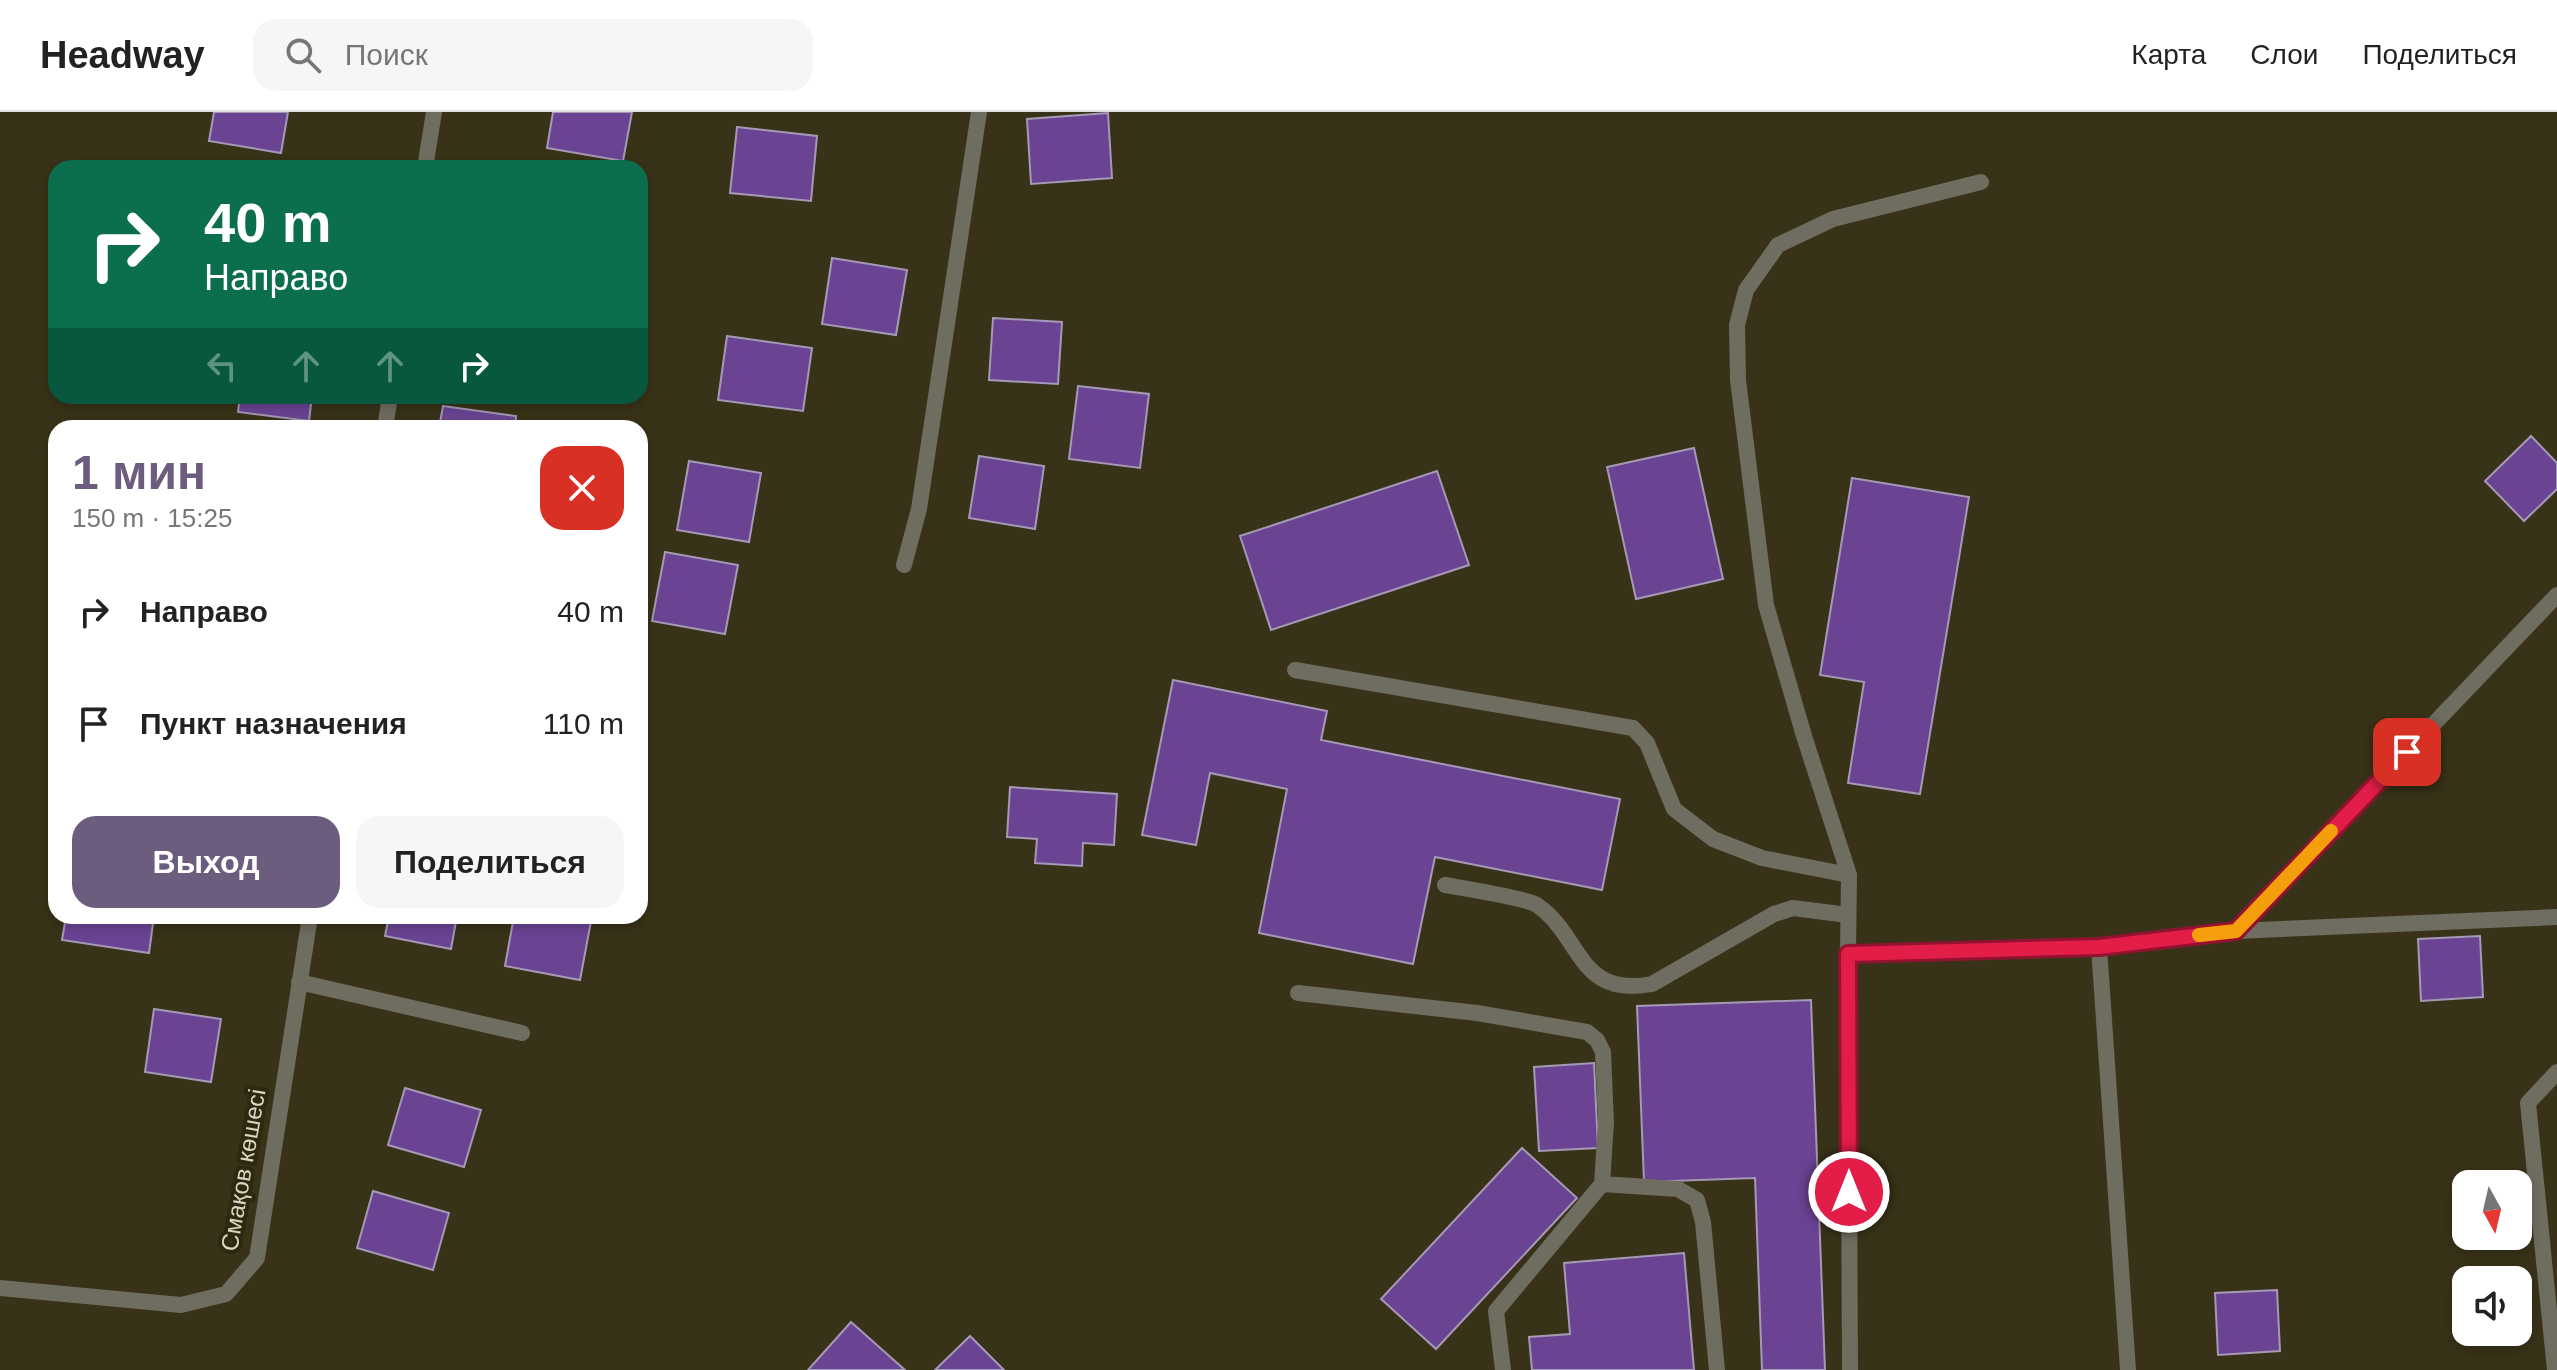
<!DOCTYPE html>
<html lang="ru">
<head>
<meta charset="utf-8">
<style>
	body { margin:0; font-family:Helvetica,sans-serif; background:#f6f6f6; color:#222; height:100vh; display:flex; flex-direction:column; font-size:30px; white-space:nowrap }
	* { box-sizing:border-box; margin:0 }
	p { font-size:26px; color:#767676 }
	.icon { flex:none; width:44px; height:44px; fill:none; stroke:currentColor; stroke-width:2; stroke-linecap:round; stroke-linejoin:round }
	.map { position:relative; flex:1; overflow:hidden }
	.sheet { position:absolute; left:48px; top:308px; width:600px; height:504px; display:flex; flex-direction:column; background:#fff; border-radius:24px; box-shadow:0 4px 12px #0003 }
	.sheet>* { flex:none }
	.banner { position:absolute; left:48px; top:48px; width:600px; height:244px; border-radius:24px; box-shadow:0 4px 12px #0003; background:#0b6e4f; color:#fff; overflow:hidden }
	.needle { width:52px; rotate:172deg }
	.fabs { position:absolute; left:2452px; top:1058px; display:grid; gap:16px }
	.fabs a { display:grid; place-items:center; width:80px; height:80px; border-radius:16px; background:#fff; box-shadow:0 4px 12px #0003; font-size:40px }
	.pin { position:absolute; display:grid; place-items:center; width:68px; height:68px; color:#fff; margin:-34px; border-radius:16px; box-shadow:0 4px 12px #0006 }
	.me { position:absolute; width:88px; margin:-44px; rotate:0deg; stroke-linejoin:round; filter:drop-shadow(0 0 6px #0008) }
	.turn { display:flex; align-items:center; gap:28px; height:168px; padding:0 24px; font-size:36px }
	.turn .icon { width:104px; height:104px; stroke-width:2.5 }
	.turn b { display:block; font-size:56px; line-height:68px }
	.lanes { display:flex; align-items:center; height:76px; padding:0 24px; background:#0003; justify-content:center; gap:40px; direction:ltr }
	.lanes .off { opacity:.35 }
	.round { display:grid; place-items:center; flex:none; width:84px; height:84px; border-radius:24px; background:#f6f6f6 }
	.overview { display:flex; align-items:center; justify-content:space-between; height:136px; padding:0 24px }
	h1 { font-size:48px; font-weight:700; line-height:60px; color:#6c5d7f }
	.primary-button { display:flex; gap:16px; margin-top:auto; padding:16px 24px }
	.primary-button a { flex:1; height:92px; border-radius:24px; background:#6c5d7f; color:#fff; font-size:32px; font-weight:700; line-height:92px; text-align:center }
	.primary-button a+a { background:#f6f6f6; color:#222 }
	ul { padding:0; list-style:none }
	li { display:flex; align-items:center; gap:24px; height:112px; padding:0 24px }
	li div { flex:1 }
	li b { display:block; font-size:30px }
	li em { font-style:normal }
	header { display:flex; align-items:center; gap:48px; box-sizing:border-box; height:112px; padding:0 40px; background:#fff; border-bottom:2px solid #e0e0e0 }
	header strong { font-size:38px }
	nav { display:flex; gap:44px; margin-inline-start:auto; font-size:28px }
	.search { width:560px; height:72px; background:#f6f6f6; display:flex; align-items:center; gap:20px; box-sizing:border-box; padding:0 28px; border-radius:24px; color:#767676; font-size:30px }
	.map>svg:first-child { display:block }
	.building { fill:#6a4493; stroke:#a599b5; stroke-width:2 }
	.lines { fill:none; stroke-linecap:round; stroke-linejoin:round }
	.lane { stroke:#6f6c60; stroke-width:16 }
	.street { stroke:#6f6c60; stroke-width:16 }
	.route-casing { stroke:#92132f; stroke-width:20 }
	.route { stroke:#e11d48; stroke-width:14 }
	.slow { stroke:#f59e0b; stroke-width:14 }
	.labels { text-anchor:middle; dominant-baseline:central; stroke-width:8; stroke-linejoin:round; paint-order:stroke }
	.street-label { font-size:24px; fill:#d9d5c6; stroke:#2e280e }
</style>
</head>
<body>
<header>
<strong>Headway</strong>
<div class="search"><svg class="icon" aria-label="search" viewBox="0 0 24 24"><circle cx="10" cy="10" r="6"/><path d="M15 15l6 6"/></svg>Поиск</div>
<nav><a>Карта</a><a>Слои</a><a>Поделиться</a></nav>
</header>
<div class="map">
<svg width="2557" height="1258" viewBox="0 0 2557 1258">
	<rect width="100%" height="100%" fill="#383218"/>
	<path class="building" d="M214,0H288L281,41L209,29Z
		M553,0H632L623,49L547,36Z
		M1108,1L1112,66L1031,72L1027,7Z
		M737,15L817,24L811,89L730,81Z
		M832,146L907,158L896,223L822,212Z
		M993,206L1062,210L1058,272L989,268Z
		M727,224L812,236L803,299L718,288Z
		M1078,274L1149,282L1140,356L1069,347Z
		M240,284H312L309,309L238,300Z
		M443,294L516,304L515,316H439Z
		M2531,324L2557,351V377L2524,409L2485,369Z
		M1694,336L1723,467L1636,487L1607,355Z
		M979,344L1044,354L1035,417L969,406Z
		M689,349L761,361L749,430L677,418Z
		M1437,359L1469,453L1271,518L1240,424Z
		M1852,366L1969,385L1920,682L1848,671L1864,570L1820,563Z
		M665,440L738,453L725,522L652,509Z
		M1173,568L1327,599L1321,628L1620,687L1602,778L1435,745L1413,852L1259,821L1287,677L1210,661L1196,733L1142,723Z
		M1010,675L1117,682L1114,733L1083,731L1082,754L1035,751L1037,727L1007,725Z
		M66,804H154L149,841L62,828Z
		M389,804H457L451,837L385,824Z
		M514,804H592L580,868L505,854Z
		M2480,824L2483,885L2421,889L2418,827Z
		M1811,888L1825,1258H1762L1755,1066L1644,1070L1637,894Z
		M154,897L221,907L211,970L145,960Z
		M1594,951L1598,1036L1539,1039L1534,955Z
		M405,976L481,998L464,1055L388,1033Z
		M1522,1036L1577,1086L1436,1237L1381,1187Z
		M373,1079L449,1101L433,1158L357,1136Z
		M1684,1141L1694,1258H1532L1529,1225L1570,1222L1564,1151Z
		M2277,1178L2280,1239L2218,1243L2215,1181Z
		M851,1210L905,1258H808Z
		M970,1224L1004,1258H935Z"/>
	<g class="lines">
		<path class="lane" d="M1981,70L1833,107L1778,133L1746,178L1737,213L1738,268L1766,493L1804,624L1849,763L1848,842L2099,835L2236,819L2557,805
			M1295,558L1633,616L1647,631L1674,697L1713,727L1762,746L1849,763
			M1445,773C1462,776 1526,786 1537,793C1583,825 1577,886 1652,872L1774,802L1793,796L1848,803
			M2236,819L2557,483
			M2099,835L2128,1258
			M299,870L522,921
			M1298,881L1477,901L1587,920L1597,928L1603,940L1606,1010L1602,1072L1496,1199L1503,1258
			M1602,1072L1678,1077L1697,1088L1703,1110L1717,1258"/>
		<path class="street" d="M425,56L434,0
			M385,316L390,284
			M904,453L919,397L979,0
			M1848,842L1850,1258
			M0,1176L181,1193L226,1182L257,1146L310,804
			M2555,1258L2528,991L2557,960"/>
	</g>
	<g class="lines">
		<g class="route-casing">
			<path id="route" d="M1849,1080L1848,842L2099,835L2236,819L2407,640"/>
		</g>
		<use href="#route" class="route"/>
		<path class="slow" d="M2199,823L2236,819L2331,719"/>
	</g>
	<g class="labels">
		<g class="street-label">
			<text transform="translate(243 1058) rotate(-80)">Смақов көшесі</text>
		</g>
	</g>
</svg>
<div class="fabs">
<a><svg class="needle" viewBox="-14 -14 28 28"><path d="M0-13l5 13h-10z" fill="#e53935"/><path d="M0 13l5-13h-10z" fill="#767676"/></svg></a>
<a><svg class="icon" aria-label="sound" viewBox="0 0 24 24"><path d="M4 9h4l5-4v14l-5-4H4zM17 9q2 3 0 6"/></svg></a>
</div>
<div class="pin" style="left:2407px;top:640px;background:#d93025"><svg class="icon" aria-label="arrive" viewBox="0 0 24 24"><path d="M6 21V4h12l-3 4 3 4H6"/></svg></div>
<svg class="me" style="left:1849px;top:1080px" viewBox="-20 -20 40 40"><circle r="17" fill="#e11d48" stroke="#fff" stroke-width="3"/><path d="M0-11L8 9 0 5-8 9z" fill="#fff"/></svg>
<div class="banner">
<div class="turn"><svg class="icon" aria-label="right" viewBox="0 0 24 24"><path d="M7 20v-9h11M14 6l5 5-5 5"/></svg><div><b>40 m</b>Направо</div></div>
<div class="lanes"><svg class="icon off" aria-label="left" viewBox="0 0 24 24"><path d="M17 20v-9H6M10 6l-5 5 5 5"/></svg><svg class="icon off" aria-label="ahead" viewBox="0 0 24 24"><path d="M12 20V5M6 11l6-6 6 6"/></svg><svg class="icon off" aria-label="ahead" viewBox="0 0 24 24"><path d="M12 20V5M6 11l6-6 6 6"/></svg><svg class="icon" aria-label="right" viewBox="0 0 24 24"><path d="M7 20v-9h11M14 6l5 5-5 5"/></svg></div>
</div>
<section class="sheet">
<div class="overview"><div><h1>1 мин</h1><p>150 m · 15:25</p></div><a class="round" style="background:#d93025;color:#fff"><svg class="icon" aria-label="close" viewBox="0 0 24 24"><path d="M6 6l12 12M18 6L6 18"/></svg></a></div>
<ul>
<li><svg class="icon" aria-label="right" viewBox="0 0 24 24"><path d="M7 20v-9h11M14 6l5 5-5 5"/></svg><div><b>Направо</b></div><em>40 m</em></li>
<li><svg class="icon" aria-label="arrive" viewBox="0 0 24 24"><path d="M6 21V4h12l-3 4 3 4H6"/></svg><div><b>Пункт назначения</b></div><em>110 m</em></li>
</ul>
<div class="primary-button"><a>Выход</a><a>Поделиться</a></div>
</section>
</div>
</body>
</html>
